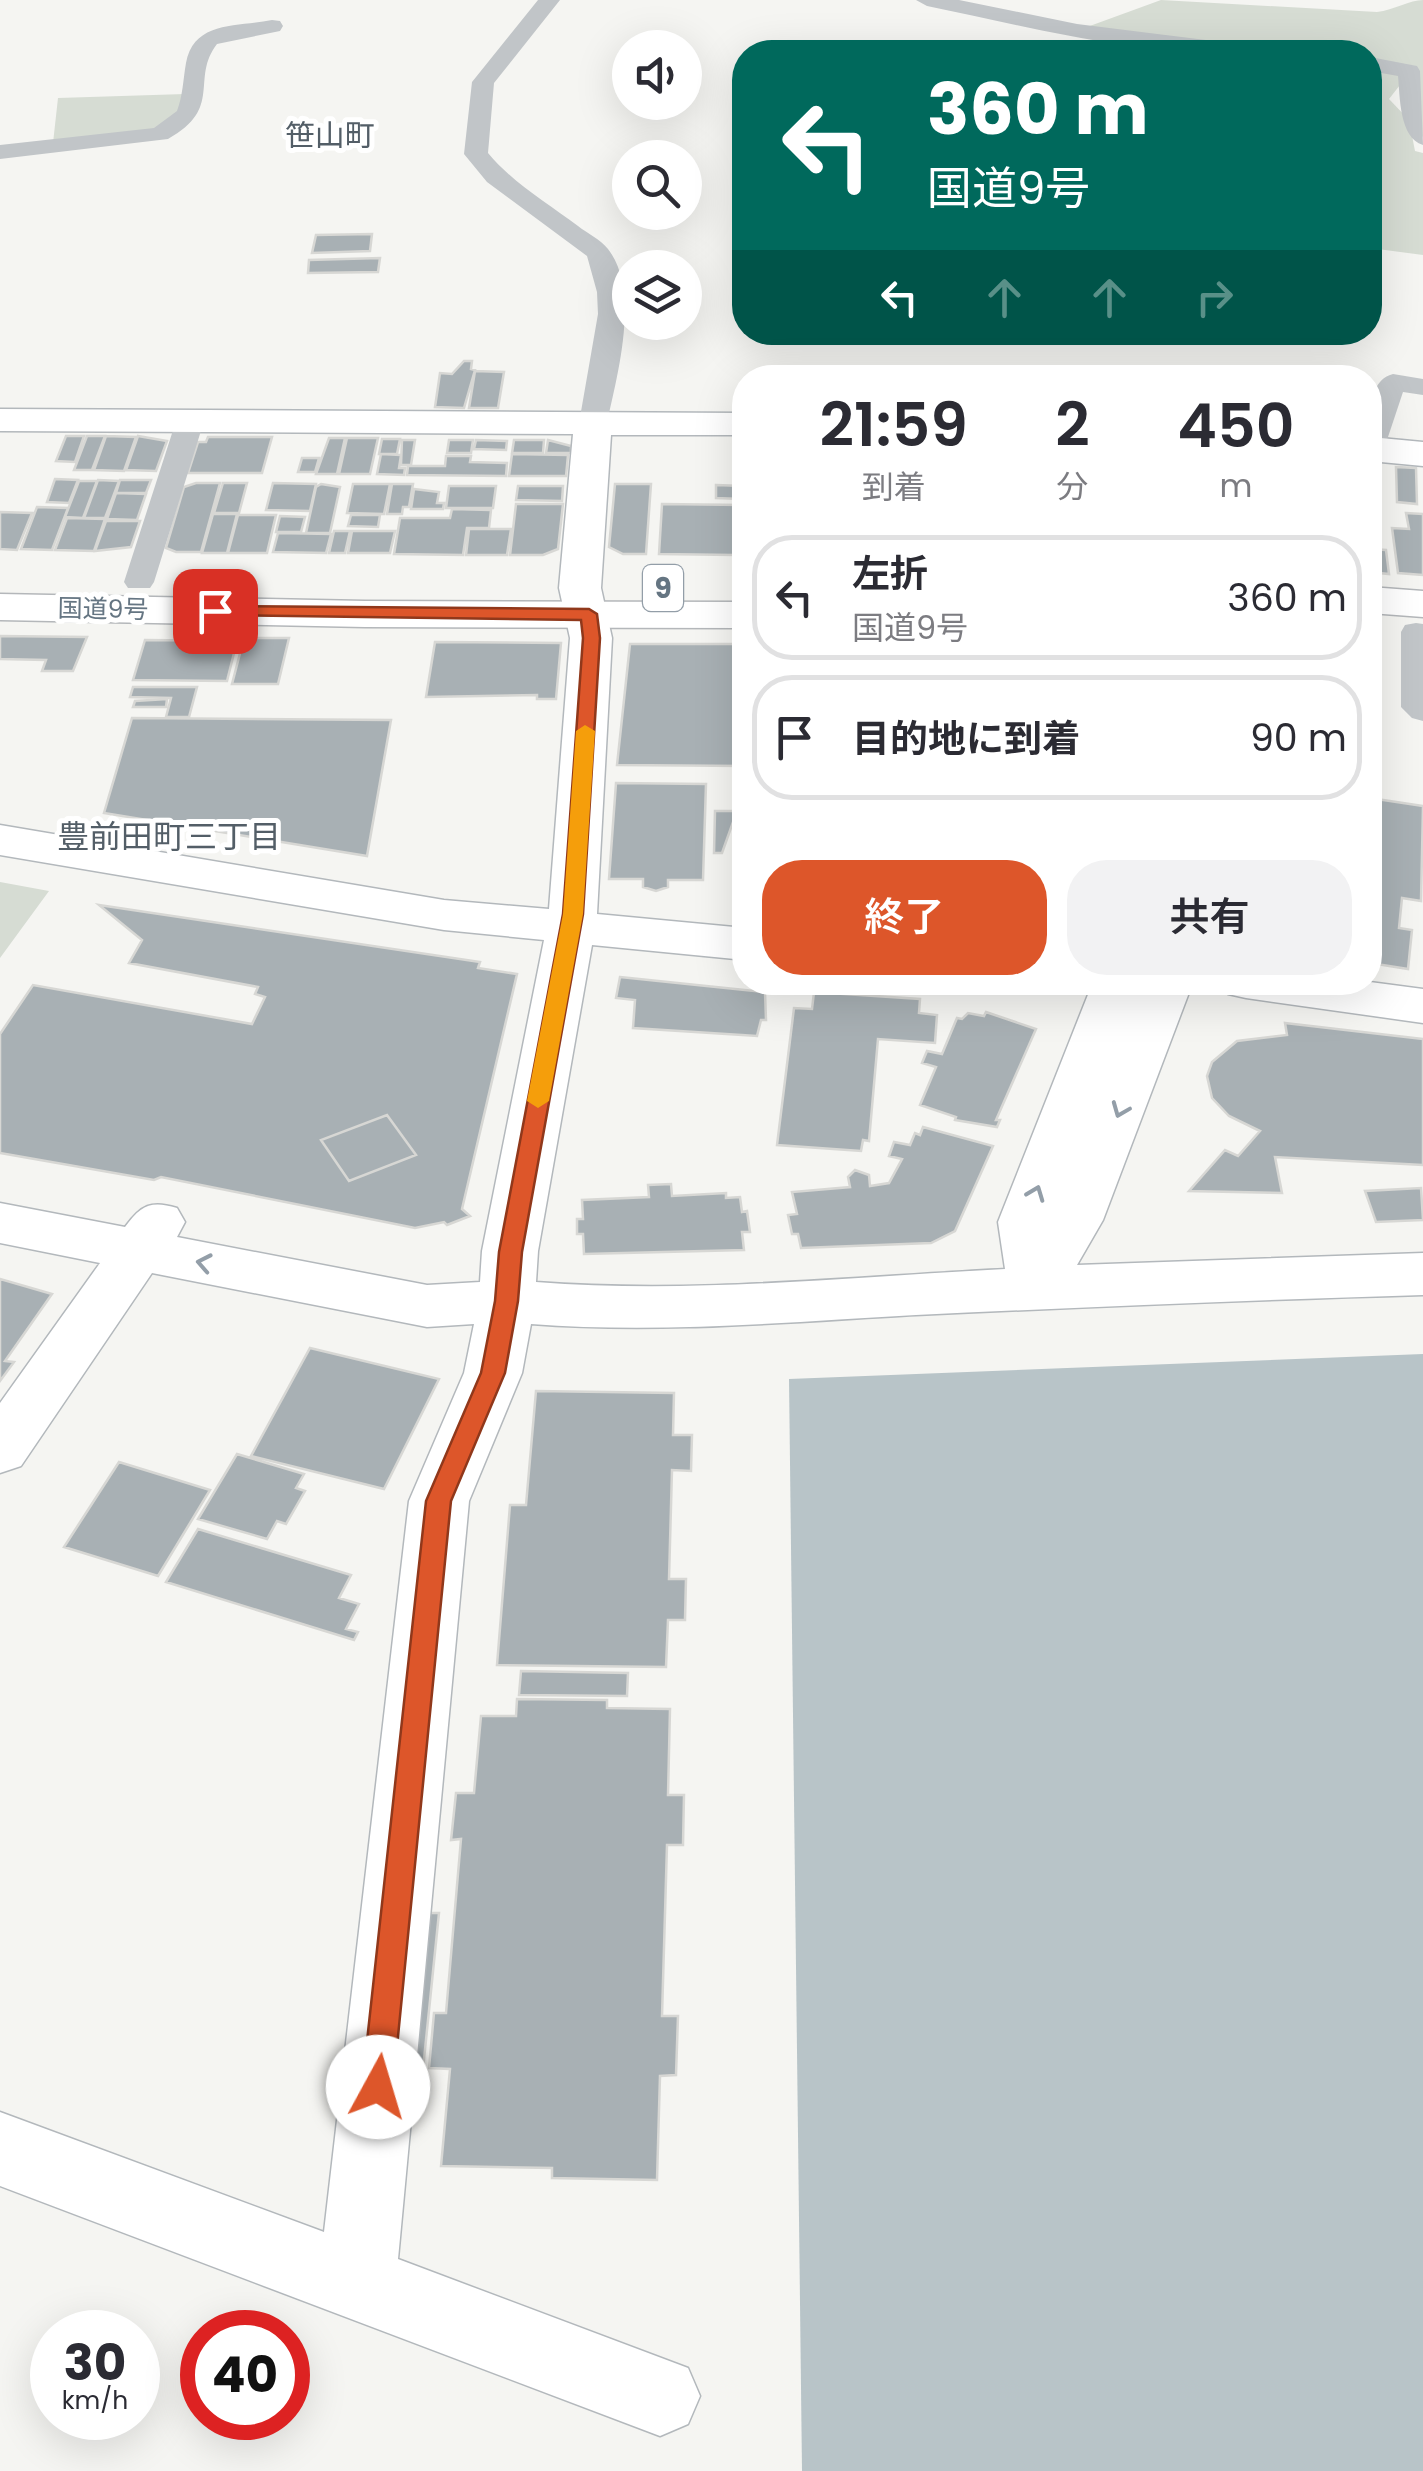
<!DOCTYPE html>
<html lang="ja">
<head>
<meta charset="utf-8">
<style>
	body { margin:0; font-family:Poppins,"Noto Sans JP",sans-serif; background:#f2f2f3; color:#2b2b33; height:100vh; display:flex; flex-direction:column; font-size:38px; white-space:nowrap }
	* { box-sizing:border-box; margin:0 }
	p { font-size:32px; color:#7c7c81 }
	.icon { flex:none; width:55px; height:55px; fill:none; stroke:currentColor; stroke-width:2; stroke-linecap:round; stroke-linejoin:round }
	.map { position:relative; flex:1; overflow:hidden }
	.side { position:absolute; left:732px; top:365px; width:650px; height:630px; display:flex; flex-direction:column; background:#fff; border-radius:40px; box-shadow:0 10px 40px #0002 }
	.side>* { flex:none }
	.hud { position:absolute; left:732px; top:40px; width:650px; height:305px; border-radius:40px; box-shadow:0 10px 40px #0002; background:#00695c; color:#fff; overflow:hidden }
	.tools { position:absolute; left:612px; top:30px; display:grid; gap:20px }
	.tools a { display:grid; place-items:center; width:90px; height:90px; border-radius:50%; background:#fff; box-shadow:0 10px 40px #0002; font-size:50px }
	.speed { position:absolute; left:30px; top:2310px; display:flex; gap:20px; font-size:50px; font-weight:700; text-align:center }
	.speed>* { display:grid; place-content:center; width:130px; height:130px; border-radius:50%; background:#fff; box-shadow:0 10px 40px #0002; line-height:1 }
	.speed small { font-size:25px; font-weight:400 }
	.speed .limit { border:15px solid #d22; background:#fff; color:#111 }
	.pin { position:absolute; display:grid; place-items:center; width:85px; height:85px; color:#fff; margin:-42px; border-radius:20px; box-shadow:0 5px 15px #0006 }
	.me { position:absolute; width:110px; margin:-55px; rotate:6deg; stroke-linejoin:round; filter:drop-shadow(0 0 8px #0008) }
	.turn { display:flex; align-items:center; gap:35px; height:210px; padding:0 30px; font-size:45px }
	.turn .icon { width:130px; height:130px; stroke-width:2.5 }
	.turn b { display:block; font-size:70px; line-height:85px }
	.lanes { display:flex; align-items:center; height:95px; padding:0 30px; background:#0003; justify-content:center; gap:50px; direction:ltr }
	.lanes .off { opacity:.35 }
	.eta { display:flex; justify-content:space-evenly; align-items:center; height:170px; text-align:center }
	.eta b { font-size:60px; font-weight:600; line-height:70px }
	.action { display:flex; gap:20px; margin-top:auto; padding:20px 30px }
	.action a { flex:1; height:115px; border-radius:40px; background:#dd562a; color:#fff; font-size:40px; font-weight:600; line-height:115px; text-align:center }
	.action a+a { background:#f2f2f3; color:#2b2b33 }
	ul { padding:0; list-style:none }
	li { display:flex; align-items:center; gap:30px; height:125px; margin:0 20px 15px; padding:0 10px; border:5px solid #e1e1e2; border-radius:40px }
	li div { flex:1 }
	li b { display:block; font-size:38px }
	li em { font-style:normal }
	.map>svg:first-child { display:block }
	.green { fill:#d6dcd3 }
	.water { fill:#b8c4c8 }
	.building { fill:#a8b0b4; stroke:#d7d7d4; stroke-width:2.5 }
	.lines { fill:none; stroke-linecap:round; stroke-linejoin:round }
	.secondary-casing { stroke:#b3b8bc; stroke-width:3 }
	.highway-casing { stroke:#b4b7ba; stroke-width:3 }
	.street { fill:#c1c5c8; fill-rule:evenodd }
	.secondary { fill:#fff; fill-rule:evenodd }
	.highway { fill:#fff; fill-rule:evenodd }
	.oneway { stroke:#939ea8 }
	.route { fill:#dd562a; stroke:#90381b; stroke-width:2.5 }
	.slow { fill:#f59e0b }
	.labels { text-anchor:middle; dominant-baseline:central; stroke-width:10; stroke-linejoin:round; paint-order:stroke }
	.far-street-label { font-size:25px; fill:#657582; stroke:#fff }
	.shield { fill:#fff; stroke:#939ea8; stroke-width:2.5 }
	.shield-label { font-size:28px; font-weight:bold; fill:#657582 }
	.far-quarter-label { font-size:30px; fill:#535e67; stroke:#fff }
	.neighbourhood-label { font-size:32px; fill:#535e67; stroke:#fff }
</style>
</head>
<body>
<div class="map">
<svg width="1423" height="2471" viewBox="0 0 1423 2471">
	<rect width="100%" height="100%" fill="#f5f5f2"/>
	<path class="green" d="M1161,0L1377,12C1394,10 1410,0 1423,0V138L1412,110L1407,76L1389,99L1409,120L1415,151L1423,153V255L1370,248V52H1246L1087,27Z
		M185,94L180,117L168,127L53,143L58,98Z
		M0,882L49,891L0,958Z"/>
	<path class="water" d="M1423,1354V2471H802L789,1379Z"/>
	<path class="building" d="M372,234L370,251L312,253L316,235Z
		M380,258L378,272L308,273L309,260Z
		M464,361H472L471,369L475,370L464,408L435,407L440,373L452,374Z
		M475,371L504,372L498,408H469Z
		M66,436H84L75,462L56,461Z
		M87,436H105L92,470H74Z
		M106,436L136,437L124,471L94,470Z
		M138,436L167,441L156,471L126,470Z
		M208,437H272L262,473H188L198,442H206Z
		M329,438H345L337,474H316Z
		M347,438H378L370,474H339Z
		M382,439H400L397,454H379Z
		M402,440H415L411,465H401Z
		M449,440H473L471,453H447Z
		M476,440L507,441L506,450L474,449Z
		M514,440H544L543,453H512Z
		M548,440L571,446V453H546Z
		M381,454L401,455L399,468H405L404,475L377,474Z
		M512,454L568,455L566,476H509Z
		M446,456H471L470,462L507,463L506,476L407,475L408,466H445Z
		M302,458H319L315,472H298Z
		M1396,467L1416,468L1417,504L1397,502Z
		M55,479L78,480L69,503L47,502Z
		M98,480L119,481L105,518H84Z
		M120,480H151L146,493H116Z
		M79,481H97L83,518L65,517Z
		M196,483H220L201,552H176L166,548L184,487Z
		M223,483H247L239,513H214Z
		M273,483L316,484L310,511L266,510Z
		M321,484L340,487L330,533H306L316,487Z
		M353,484H390L384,514L347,513Z
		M392,484H413L409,507H403L402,514H387Z
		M615,484H651L646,554H623L609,547Z
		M716,485L742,486V499L716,498Z
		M449,486H496L493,508H446Z
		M518,486H563L562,501L516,500Z
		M414,489L439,492L437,503H444L443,509H411Z
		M116,493L146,494L137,520L107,519Z
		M516,504H563L558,549L543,555H510Z
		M662,504L742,505L741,536H734V555L659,554Z
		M37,507L68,508L52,550L21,549Z
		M452,509L491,510L489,528H467L463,555L394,554L400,518H450Z
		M0,512L32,513L17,550L0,549Z
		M1406,513L1423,514V575L1398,573L1392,528L1409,529Z
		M213,514H237L227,553H202Z
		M238,515H276L267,553H228Z
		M351,515H380L378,527L348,526Z
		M280,516L305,517L301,532H276Z
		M67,518L105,519L94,551L55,550Z
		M106,521H140L131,547L95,551Z
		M469,529H511L507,555H466Z
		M334,531H350L345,553H329Z
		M352,531H395L390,553H348Z
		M278,533L331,534L326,553L273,552Z
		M1370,549L1386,550L1389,574L1370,572Z
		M0,636L87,637L73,671H42L46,660L0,659Z
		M244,638H289L278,684H232Z
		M145,640L237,641L227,681L133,680Z
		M435,642L561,643L556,699H537V695L426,697Z
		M630,644H745V766L617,765Z
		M133,687H197L189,717H166L171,698L130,697Z
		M167,699L166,707H133L135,701Z
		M132,718L391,720L367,856L104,813Z
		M616,783L706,784L703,880H668V887L656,891L643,887V879H609Z
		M1370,798L1423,806L1421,901L1402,898L1399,928L1412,930L1408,969L1370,963Z
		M715,811H737L722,853H714Z
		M99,905L480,962L478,968L517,974L462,1209L470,1216L447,1225L444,1222L415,1228L161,1177L154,1180L0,1153V1034L33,985L252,1024L265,997L255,994L258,987L129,963L142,940Z
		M620,977L765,992L766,1020H761L757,1036L633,1028L635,1000L616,998Z
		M814,992L920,999L919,1013L937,1015L935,1043L878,1039L869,1141L863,1140L861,1151L777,1145L794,1008L812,1009Z
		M986,1012L1036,1029L996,1120H1000L997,1127L955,1120L956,1117L920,1105L936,1067L922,1063L927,1051L942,1054L957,1018L962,1019L968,1013L984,1016Z
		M1285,1023L1423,1039V1165L1275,1157L1282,1193L1189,1191L1225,1150L1238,1156L1260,1131L1229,1116L1212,1098L1207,1076L1212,1062L1237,1041L1287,1035Z
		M387,1115L416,1155L349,1181L321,1140Z
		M923,1127L993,1146L955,1231L931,1243L801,1248L798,1234H792L788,1215L797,1214L792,1192L850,1187L848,1177L855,1170L869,1175L870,1186L889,1183L902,1159L889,1156L894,1142L910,1145L915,1133L920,1135Z
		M671,1184L672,1196L726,1193V1198L740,1197L742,1212L747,1211L750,1232H742L744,1250L584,1254L583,1234H577V1219H583L582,1200L649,1197L648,1185Z
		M1421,1188L1423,1220L1376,1222L1365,1191Z
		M0,1279L52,1294L5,1361L14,1362L0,1381Z
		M310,1348L439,1379L384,1489L251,1456Z
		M536,1391L674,1393L673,1435H692L691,1471L672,1470L669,1579H686L685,1620H668L666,1667L497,1665L510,1505H526Z
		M237,1454L304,1474L296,1488L305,1491L286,1524L277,1521L267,1539L198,1519Z
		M119,1462L210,1490L158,1576L64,1547Z
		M198,1529L351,1575L339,1598L359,1604L346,1629L358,1632L354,1640L166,1582Z
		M521,1671L628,1673L627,1696L519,1695Z
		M517,1699L607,1700V1708L670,1709L668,1795H684L683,1845H667L662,2016H678L676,2075L660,2076L657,2180L552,2178V2168L441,2166L450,2069L429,2068L434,2013H446L461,1839L451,1840L456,1793H474L481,1716H516Z
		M429,1913H439L422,2079H412Z"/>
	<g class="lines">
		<g class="secondary-casing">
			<path id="secondary" d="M0,409L745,413V435H611L601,588L612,638L597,914L745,928V960L592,945L538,1251L536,1282C691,1294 850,1277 1005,1269L998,1222L1093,982H1143L1137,998L1143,982H1193L1103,1220L1077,1265L1423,1253V1295C1254,1300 1085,1307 916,1315C788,1322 659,1334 531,1324L522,1373L469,1501L398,2259L688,2368L700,2396L688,2424L660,2436L0,2186V2112L324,2232L409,1501L464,1373L474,1324L427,1327L152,1273L21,1466L0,1473V1403L100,1263L0,1243V1203L125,1227C141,1205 151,1200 177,1208L185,1222L177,1237L427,1285L480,1282L482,1251L544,940L444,930L0,855V825L444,900L549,909L570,638L559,588L573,434L0,431Z
				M1370,437L1423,442V466L1370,461Z
				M1221,982H1370L1423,989V1023L1246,998L1228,994Z"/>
		</g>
		<g class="highway-casing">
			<path id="highway" d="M1370,587L1423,591V617L1370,613Z
				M0,594L365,601L745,602V628L365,627L0,620Z"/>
		</g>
		<path class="street" d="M538,0H560L494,83L488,153C513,183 547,203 578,226C587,233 601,240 608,249C641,291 617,376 607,423L593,431L579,423L598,314L597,292L587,256L487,182L464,154L472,82Z
			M916,0H959L1077,24L1246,45L1257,52C1148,59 1034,28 927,6Z
			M272,20L280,21L283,26L280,31L217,44C190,79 224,108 168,139L0,159V145L154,128L177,111C183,95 183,80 186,63C194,20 238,27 272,20Z
			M1370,57L1417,66L1420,71L1423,145C1399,138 1400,96 1398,76L1370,71Z
			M1393,374L1423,379V395L1403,392L1384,449L1370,457C1370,434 1363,381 1393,374Z
			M190,413L204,421L154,582L150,588H128L124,582L176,421Z
			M1416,623L1423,624V721L1412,718L1401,707V632L1405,625Z"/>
		<use href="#secondary" class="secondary"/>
		<use href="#highway" class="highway"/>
	</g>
	<defs><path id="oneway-chevron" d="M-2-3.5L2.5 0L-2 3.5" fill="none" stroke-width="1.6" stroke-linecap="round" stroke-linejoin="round" transform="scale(2.5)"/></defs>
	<g class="oneway">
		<use href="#oneway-chevron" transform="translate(1120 1110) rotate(112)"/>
		<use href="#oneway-chevron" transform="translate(1036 1193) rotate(-69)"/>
		<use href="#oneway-chevron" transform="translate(204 1263) rotate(-169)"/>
	</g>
	<path class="route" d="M215,606L589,609L597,614L600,638L583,914L522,1252L518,1301L505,1373L451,1501L393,2087L388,2097L378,2102L367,2097L362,2087L426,1501L481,1373L495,1301L499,1252L563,914L583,638L581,620L209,615V608Z"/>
	<path class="slow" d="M585,725L595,731L583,914L549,1101L538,1108L527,1101L563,914L576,731Z"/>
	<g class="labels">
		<g class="far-street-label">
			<text transform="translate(103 609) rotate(1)">国道9号</text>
		</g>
		<rect class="shield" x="643" y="565" width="40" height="46" rx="8"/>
		<g class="shield-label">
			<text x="663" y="588">9</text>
		</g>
		<g class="far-quarter-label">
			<text x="330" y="135">笹山町</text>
		</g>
		<g class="neighbourhood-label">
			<text x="169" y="836">豊前田町三丁目</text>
		</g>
	</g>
</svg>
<div class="tools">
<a><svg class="icon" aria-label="sound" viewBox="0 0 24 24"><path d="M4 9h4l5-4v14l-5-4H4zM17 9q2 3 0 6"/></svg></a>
<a><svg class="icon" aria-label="search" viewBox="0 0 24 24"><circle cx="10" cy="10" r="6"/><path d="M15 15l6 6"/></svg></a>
<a><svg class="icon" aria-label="layers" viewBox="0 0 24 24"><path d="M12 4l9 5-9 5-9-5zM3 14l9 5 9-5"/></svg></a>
</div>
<div class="speed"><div>30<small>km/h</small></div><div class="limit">40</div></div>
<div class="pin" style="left:215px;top:611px;background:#d93025"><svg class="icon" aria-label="arrive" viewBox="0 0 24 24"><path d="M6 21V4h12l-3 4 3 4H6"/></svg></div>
<svg class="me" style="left:378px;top:2087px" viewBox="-20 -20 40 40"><circle r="19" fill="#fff"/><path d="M0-13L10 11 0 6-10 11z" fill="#dd562a"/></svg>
<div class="hud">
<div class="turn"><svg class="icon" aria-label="left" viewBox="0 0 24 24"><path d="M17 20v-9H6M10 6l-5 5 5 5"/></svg><div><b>360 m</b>国道9号</div></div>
<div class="lanes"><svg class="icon" aria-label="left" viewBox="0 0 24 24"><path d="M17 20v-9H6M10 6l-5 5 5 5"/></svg><svg class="icon off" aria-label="ahead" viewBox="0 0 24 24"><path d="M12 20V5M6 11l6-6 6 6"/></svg><svg class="icon off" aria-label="ahead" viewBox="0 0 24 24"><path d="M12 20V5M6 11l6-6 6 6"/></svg><svg class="icon off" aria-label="right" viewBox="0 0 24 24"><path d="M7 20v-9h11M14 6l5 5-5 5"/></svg></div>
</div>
<section class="side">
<div class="eta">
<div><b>21:59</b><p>到着</p></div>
<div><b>2</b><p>分</p></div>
<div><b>450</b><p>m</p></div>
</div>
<ul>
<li><svg class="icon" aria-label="left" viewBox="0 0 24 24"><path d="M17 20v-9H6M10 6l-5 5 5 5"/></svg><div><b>左折</b><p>国道9号</p></div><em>360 m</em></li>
<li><svg class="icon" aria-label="arrive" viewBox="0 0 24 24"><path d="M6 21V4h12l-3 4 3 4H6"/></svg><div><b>目的地に到着</b></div><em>90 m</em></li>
</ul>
<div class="action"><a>終了</a><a>共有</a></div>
</section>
</div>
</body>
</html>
